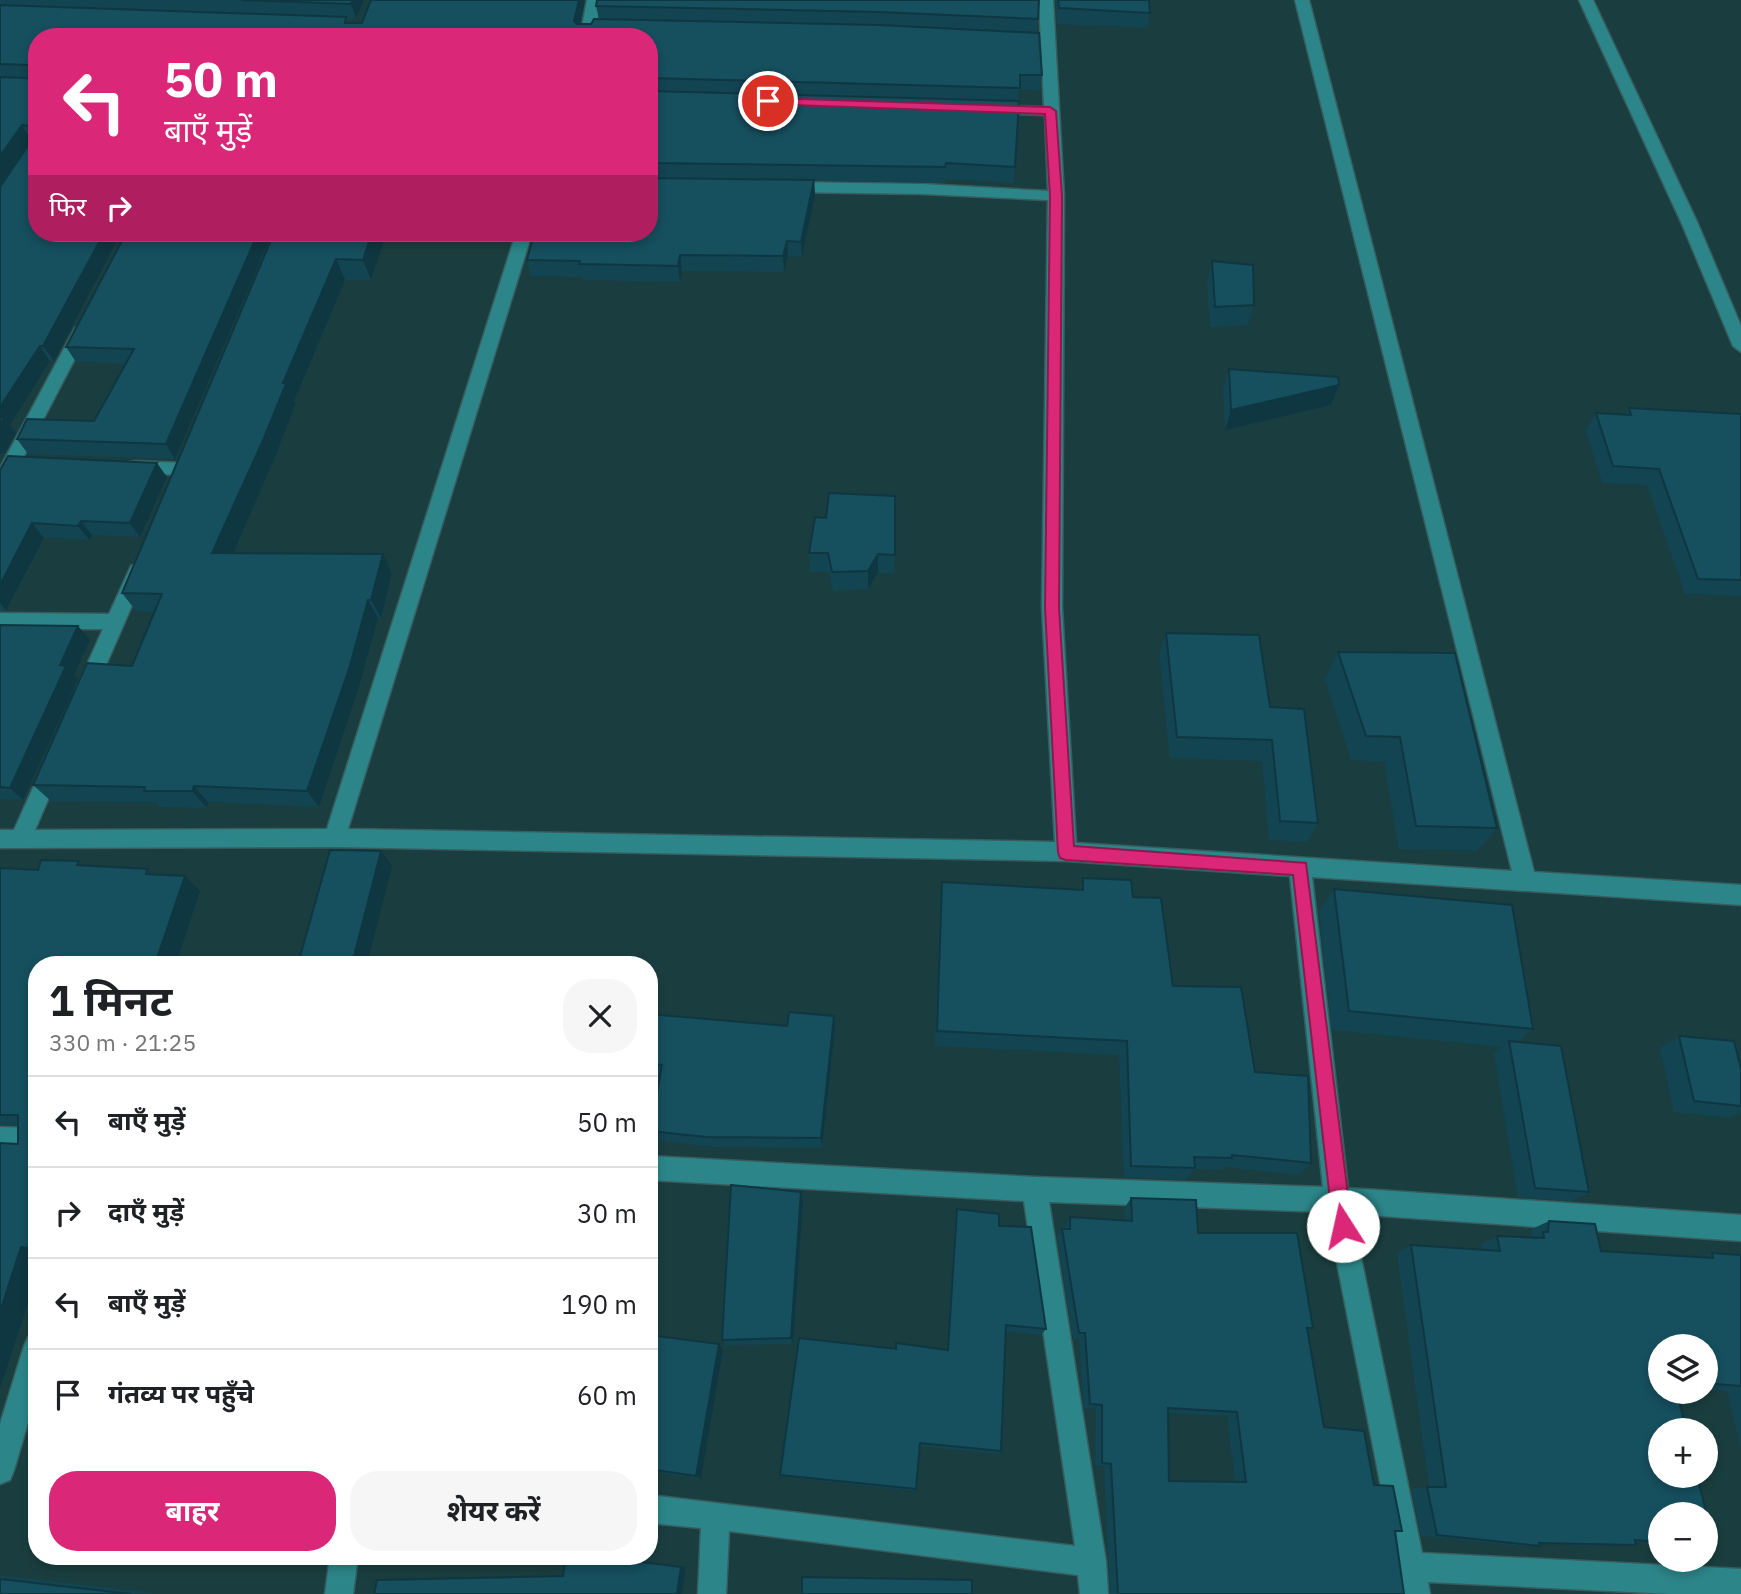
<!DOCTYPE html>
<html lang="hi">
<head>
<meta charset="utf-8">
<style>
	body { margin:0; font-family:"IBM Plex Sans","Noto Sans Devanagari",sans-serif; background:#f6f6f6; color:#202124; height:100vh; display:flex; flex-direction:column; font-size:26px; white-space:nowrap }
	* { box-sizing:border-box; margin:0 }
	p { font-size:23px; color:#757577 }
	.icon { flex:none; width:38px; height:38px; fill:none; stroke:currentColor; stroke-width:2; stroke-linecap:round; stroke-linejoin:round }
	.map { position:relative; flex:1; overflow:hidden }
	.side { position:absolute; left:28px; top:956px; width:630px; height:609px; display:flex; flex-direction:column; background:#fff; border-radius:28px; box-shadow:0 4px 10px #0003 }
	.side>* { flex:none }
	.top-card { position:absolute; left:28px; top:28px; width:630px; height:214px; border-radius:28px; box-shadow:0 4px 10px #0003; background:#db2777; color:#fff; overflow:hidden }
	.controls { position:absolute; left:1648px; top:1334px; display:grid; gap:14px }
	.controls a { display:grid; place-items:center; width:70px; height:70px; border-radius:50%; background:#fff; box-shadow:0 4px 10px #0003; font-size:35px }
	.pin { position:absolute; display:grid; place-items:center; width:60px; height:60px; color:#fff; margin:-30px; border:4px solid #fff; border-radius:50%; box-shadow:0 2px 7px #0007 }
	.me { position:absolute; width:77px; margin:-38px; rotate:350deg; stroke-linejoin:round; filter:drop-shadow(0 0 5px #0008) }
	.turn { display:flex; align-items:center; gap:24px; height:147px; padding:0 21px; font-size:32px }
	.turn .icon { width:91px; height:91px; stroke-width:2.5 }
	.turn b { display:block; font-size:49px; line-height:60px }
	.then { display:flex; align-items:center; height:66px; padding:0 21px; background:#0003; gap:14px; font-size:26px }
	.round { display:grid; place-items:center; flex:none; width:74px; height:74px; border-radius:28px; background:#f6f6f6 }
	.head { display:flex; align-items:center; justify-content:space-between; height:119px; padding:0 21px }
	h1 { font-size:42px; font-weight:700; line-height:52px }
	.button { display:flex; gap:14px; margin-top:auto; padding:14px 21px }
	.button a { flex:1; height:80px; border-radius:28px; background:#db2777; color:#fff; font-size:28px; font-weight:700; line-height:80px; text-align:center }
	.button a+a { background:#f6f6f6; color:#202124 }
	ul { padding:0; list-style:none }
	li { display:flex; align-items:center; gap:21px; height:91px; padding:0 21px; border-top:2px solid #e0e0e0 }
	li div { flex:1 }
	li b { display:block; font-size:26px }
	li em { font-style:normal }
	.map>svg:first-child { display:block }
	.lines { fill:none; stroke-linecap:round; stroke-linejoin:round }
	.minor-casing { stroke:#375c5e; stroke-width:3 }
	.minor { fill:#2c8689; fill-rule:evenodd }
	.wall { fill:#134451; fill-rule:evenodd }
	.shaded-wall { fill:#0f3742 }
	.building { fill:#164f5e; stroke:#0f3742; stroke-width:2; fill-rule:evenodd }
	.route { fill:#db2777; stroke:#8e194d; stroke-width:2 }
</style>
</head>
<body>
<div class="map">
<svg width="1741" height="1594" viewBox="0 0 1741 1594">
	<rect width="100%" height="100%" fill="#1a3e3f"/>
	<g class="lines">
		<g class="minor-casing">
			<path id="minor" d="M587,0H601L594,37H580Z
				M1039,0H1053L1064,196L1062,608L1076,843L1512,871L1295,0H1309L1534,872L1741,885V905L1312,877L1348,1188L1741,1215V1241L1352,1214L1422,1553L1741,1569V1594H1671L1428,1582L1430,1594H1402L1327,1212L1049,1202L1106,1562L1108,1594H1080L1078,1575L729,1531L726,1594H698L701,1528L649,1523V1495L1075,1546L1024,1201L649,1180V1156L1035,1177L1323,1187L1290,876L1066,861L335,847L0,848V830H14L45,761L52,758L59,761L62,767L35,830L327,829L516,233H532L348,829L1055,842L1042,608L1048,200L923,194L788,192L781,187L788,182L923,184L1048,191L1045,115L990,113L983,109L990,105L1044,107Z
				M1579,0H1593L1698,224L1741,326V352L1733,346L1682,224Z
				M83,323L91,328L9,485L6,490L0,492V468L75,328Z
				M135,461L183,463L189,464L192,469L189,474L183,475L135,473L129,472L126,467L129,462Z
				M138,564L145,566L147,571L93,695L86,697L79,695L76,689L103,629H0V613L109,614L131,566Z
				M0,1127L37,1128V1152L0,1151Z
				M37,1333V1392L14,1470L10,1480L0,1484V1424L24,1346L28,1337Z
				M330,1556H358L353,1594H325Z"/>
		</g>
		<use href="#minor" class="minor"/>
	</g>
	<path class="wall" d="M0,0H364L356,19H346L348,23H362L585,0L580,24H591L599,19L596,6L1039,0L1037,33L1042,75L1040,91L1019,90L1014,183L945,179V183L814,181L815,195L802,257L788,256L784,272L682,271L680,282L583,280L582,277L531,276L527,260L649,233V37H37L54,361H50L10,425L16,433L5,452L0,454Z
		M1056,0H1149L1150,13L1147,28L1057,24Z
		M126,233H272L175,459L28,454L17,439L94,421L126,364L76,362L66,347Z
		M274,233H385L386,235L371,280H345L294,401L296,403L275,457L233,553L383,554L392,573L381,618H378L359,687L319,807L208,802L207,808L159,807L156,803L51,801L33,785L132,666L155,612L136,611L122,593Z
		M1212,261L1254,305L1248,325L1210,327L1207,282Z
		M1229,369L1339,385L1331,405L1225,430L1223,389Z
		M1629,408L1741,414V596L1685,594L1647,485L1602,483L1586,430L1596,413L1624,415Z
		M0,470L167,477L140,537L92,535L89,540L44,538L6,610L0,611Z
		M815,517L895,555L894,574L878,572L868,589L833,591L829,572H810L809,553Z
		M0,625L90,640L74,675L78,679L23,800L0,799Z
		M1166,633L1270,707L1318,823L1307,842L1269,840L1262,761L1170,758L1159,655Z
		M1338,652L1497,828L1477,851L1399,849L1384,762L1351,760L1325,679Z
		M84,866L153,874L200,891L37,964V1275L0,1389V1143L18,1144V1126L0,1125V868L38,870Z
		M1083,878L1133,897L1173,986L1255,1072L1311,1163L1298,1175L1224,1167L1221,1170L1194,1169L1185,1180L1124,1177L1119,1055L935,1046L940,900L942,882L1079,890Z
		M1334,889L1533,1029L1518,1042L1589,1192L1571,1201L1518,1197L1494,1053L1502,1047L1332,1030L1319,911Z
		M649,1014L787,1026L834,1016L835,1028L822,1148L710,1147L655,1140L650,1131L660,1076L649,1075Z
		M1679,1036L1741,1069V1112L1730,1118L1674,1112L1660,1048Z
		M801,1192L803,1202L793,1344L726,1345L722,1340Z
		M1131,1198L1198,1233L1313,1328L1308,1331L1324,1427L1374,1485L1402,1531L1395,1532L1404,1594H1110L1104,1467L1095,1466L1096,1409L1084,1408L1079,1339H1073L1057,1237L1062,1229H1065V1226L1070,1217L1125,1220V1207ZM1169,1413L1227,1416L1235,1482L1169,1481Z
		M957,1209L999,1226L1046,1329L1041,1335L1006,1332L1001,1451L998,1454L920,1446L916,1489L915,1491L783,1477L780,1475L896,1349L947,1350L955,1218Z
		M1549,1221L1595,1224L1601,1251L1700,1257L1712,1253L1741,1255V1448L1727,1391L1706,1390V1346H1661V1391H1677L1686,1430H1661V1475H1697L1714,1545H1706V1514H1661V1544L1636,1542V1545L1539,1544L1540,1546H1521L1421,1536L1411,1489L1429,1487L1397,1253L1411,1245L1482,1250L1481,1244L1497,1236L1531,1238L1532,1229Z
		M649,1335L719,1344L723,1350L701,1479L649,1471Z
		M566,1556H599L686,1567L682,1594H374L563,1576Z
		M5,1576L156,1593L0,1594V1577Z"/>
	<path class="shaded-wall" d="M352,0H364L356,19L351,4Z
		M579,0H585L577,37L574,21Z
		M22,125L31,140L0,186V156Z
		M814,180L815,195L802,257L801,242Z
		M104,233H121L54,361L43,346Z
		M258,233H272L175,459L166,444Z
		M372,233H385L386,235L371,280L363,260Z
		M787,241L788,256L784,272L783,256Z
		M680,255L682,271L680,282L678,266Z
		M336,259L345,280L294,401L296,403L275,457L225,572L212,553Z
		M40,346L50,361L10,425L16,433L5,452L0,454V407Z
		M1339,385L1331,405L1225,430L1231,410Z
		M157,463L167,477L140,537L130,523Z
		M81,521L92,535L89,540L78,526Z
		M32,523L44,538L6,610L0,603V585Z
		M383,554L392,573L381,618L371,600Z
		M878,554V572L868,589V571Z
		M368,600L378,618L359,687L319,807L307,791Z
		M78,626L90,640L74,675L78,679L23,800L10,788L60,665Z
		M194,786L208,802L207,808L192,791Z
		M381,851L392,866L367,964H352Z
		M185,876L200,891L176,964H155Z
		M834,1016L835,1028L822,1148L821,1138Z
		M801,1192L803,1202L793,1344L791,1338Z
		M21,1247L37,1253V1275L0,1389V1312Z
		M719,1344L723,1350L701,1479L696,1476Z
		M681,1567H686L682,1594H677Z"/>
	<path class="building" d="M241,0H352L351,4Z
		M371,0H579L574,21L577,24H591L594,19L879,25L1039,33L1042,75H1020V88L649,78V37H37V233H104L43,346H40L0,407V187L30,143V126L22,125L0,156V77L28,78L31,67L28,65L0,64V5L346,17L345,23H362Z
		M597,0H1039L1038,19L879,12L596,6Z
		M1058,0H1149L1150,13L1059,8Z
		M649,91L1019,101L1015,167L946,163L945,167L649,163Z
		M649,178L814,180L801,242L787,241L783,256L680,255L678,266L579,264L580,261L527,260L534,233H649Z
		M126,233H258L166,444L17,439L27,419L94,421L134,349L66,347Z
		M274,233H372L363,260L336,259L283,383L286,384L264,438L212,553L383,554L371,600H368L349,669L307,791L194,786L192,791H144L145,787L33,785L87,663L132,666L162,594L122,593Z
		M1212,261L1253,265L1254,305L1215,307Z
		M1229,369L1338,377L1339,385L1231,410Z
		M1629,408L1741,414V580L1698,579L1659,469L1613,466L1596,413L1631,415Z
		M0,417L4,418L0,426Z
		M8,456L157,463L130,523L81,521L78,526L32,523L0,585V470Z
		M829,493L895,496V555L878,554L868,571L832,572L828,553H809L815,517L826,518Z
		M0,625L78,626L60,665L66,666L10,788L0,787Z
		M1166,633L1259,635L1270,707L1304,709L1318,823L1280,821L1272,740L1177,737Z
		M1338,652L1455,653L1497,828L1416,826L1400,737L1366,736Z
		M330,850L381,851L352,964H298Z
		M41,860L79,861L77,865L148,869L146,874L185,876L155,964H37V1249L21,1247L0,1312V1143L18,1144V1115H0V868L38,870Z
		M1083,878L1131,880L1133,897L1161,898L1173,986L1241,987L1255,1072L1308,1076L1311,1163L1232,1155V1158L1194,1157L1195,1168L1131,1166L1127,1041L937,1031L942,882L1083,890Z
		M1334,889L1512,905L1533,1029L1349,1011Z
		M789,1012L834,1016L821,1138L706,1137L650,1131L662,1065L649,1064V1014L787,1026Z
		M1679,1036L1734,1041L1741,1069V1106L1694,1101Z
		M1509,1041L1561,1046L1589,1192L1535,1188Z
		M731,1185L801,1192L791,1338L722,1340Z
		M1131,1198L1196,1200L1198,1233H1297L1313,1328H1307L1324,1427L1364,1431L1374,1485L1393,1486L1402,1531H1395L1404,1594H1118L1111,1464L1102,1463V1405L1090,1404L1085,1333H1079L1062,1229H1070V1217L1132,1221ZM1168,1408L1237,1412L1246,1482L1169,1481Z
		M957,1209L999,1214V1226L1031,1227L1046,1329L1006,1325L1001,1451L920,1443L916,1489L780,1475L799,1338L896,1349V1343L948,1350Z
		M1549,1221L1595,1224L1601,1251L1713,1258L1712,1253L1741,1255V1386L1706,1383V1346H1661V1391H1677L1686,1430H1661V1475H1697L1714,1545H1706V1514H1661V1542L1635,1540L1636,1545L1539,1543L1540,1546L1437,1535L1427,1487H1446L1411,1245L1500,1251L1497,1236L1544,1238L1543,1232H1548Z
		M649,1335L719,1344L696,1476L649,1469Z
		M566,1556H593L681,1567L677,1594H374L377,1580L563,1576Z
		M802,1577L972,1580V1594H802Z
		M0,1579L131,1594H0Z"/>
	<path class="route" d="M768,98L1050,107L1056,111L1062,196L1059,608L1074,846L1306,863L1352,1226L1349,1232L1343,1235L1336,1232L1333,1226L1293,875L1066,860L1060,858L1058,852L1045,608L1050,196L1045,114L764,104V99Z"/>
</svg>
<div class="controls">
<a><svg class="icon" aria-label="layers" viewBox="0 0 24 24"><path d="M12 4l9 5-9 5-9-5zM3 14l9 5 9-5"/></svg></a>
<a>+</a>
<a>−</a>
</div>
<div class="pin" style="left:768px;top:101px;background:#d93025"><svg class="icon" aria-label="arrive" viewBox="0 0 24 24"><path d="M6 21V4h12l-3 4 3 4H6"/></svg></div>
<svg class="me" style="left:1343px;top:1226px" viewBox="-20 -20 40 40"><circle r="19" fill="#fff"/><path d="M0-13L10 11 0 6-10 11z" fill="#db2777"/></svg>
<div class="top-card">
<div class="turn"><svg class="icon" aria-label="left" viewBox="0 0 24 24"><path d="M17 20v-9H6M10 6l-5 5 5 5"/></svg><div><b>50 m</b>बाएँ मुड़ें</div></div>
<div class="then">फिर<svg class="icon" aria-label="right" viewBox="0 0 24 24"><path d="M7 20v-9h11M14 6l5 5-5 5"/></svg></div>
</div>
<section class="side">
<div class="head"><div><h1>1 मिनट</h1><p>330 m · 21:25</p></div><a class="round"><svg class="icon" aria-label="close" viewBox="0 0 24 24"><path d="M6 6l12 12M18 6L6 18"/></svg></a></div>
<ul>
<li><svg class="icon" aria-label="left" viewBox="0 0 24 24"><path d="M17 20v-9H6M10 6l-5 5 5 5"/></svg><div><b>बाएँ मुड़ें</b></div><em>50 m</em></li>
<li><svg class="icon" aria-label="right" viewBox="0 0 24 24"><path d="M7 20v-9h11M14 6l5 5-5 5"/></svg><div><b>दाएँ मुड़ें</b></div><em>30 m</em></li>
<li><svg class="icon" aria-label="left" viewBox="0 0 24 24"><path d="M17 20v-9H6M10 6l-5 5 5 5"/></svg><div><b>बाएँ मुड़ें</b></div><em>190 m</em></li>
<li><svg class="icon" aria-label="arrive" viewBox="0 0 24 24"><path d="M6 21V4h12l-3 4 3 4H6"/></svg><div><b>गंतव्य पर पहुँचे</b></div><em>60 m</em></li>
</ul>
<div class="button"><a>बाहर</a><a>शेयर करें</a></div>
</section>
</div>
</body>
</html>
